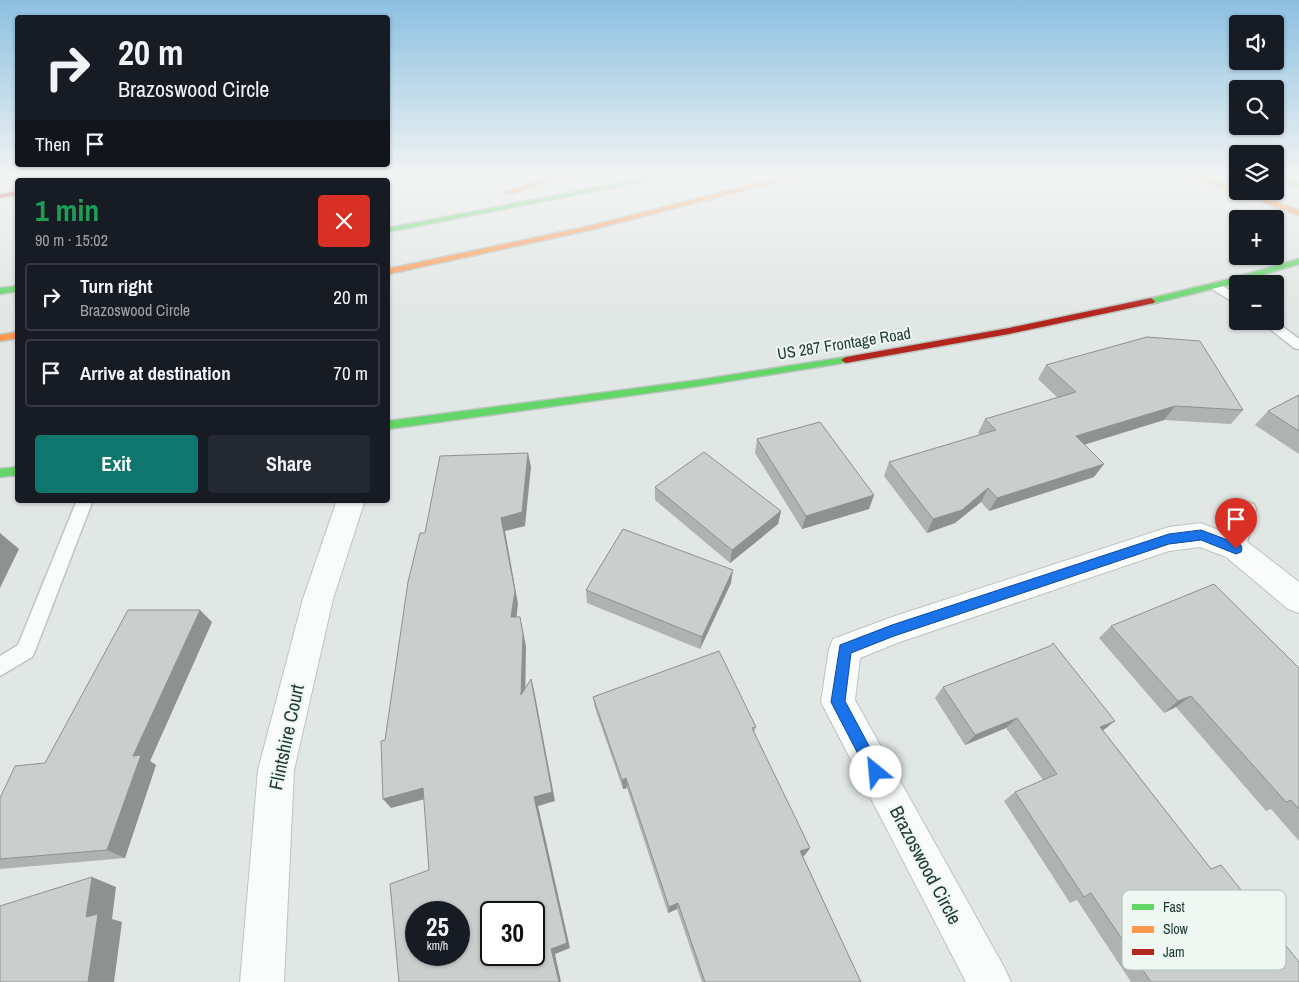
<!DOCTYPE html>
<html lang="en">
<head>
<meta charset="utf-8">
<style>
	body { margin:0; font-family:"Archivo Narrow",sans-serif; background:#242831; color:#f1f3f6; height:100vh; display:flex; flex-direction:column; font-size:19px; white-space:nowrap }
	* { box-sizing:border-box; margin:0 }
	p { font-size:16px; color:#9ea1a6 }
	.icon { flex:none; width:28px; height:28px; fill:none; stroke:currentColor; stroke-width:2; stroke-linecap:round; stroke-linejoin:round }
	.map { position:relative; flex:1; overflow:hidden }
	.panel { position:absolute; left:15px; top:178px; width:375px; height:325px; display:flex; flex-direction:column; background:#171b24; border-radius:5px; box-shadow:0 1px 4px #0004 }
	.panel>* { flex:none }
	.banner { position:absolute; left:15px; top:15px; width:375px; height:152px; border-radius:5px; box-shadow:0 1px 4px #0004; background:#171b24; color:#f1f3f6; overflow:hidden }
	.controls { position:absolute; left:1229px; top:15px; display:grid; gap:10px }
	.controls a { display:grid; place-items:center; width:55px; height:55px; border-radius:5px; background:#171b24; box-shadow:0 1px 4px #0004; font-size:25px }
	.speed { position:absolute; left:405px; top:901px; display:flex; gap:10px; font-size:25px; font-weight:700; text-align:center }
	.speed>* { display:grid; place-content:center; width:65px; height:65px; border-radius:50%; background:#171b24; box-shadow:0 1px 4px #0004; line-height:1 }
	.speed small { font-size:12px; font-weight:400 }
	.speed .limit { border:2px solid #111; border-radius:8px; background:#fff; color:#111 }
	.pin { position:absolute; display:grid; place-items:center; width:42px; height:42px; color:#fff; margin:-51px -21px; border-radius:50% 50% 50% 0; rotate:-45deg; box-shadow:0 0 5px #0007 }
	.pin .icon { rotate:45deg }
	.me { position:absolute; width:55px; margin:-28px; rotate:332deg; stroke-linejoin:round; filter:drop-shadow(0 0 4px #0008) }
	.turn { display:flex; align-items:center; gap:18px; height:105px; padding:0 20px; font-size:22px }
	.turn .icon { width:65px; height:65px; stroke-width:2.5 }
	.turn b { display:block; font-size:35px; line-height:42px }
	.then { display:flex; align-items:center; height:48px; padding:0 20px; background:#0003; gap:10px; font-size:19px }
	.round { display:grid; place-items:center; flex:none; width:52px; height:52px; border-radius:5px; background:#242831 }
	.head { display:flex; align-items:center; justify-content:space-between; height:85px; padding:0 20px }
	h1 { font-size:30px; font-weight:800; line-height:38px; color:#1e9e55 }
	.primary-button { display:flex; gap:10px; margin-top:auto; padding:10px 20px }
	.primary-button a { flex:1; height:58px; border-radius:5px; background:#0f766e; color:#fff; font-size:20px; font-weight:800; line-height:58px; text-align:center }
	.primary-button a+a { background:#242831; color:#f1f3f6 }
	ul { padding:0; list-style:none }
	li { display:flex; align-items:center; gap:15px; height:68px; margin:0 10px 8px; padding:0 10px; border:2px solid #363941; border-radius:5px }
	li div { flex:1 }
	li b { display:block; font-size:19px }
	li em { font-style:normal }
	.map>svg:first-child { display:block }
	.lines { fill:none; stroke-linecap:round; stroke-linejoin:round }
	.lane-casing { stroke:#bec4c1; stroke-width:3 }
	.street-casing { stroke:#bec4c1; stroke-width:2 }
	.fast-casing { stroke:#bdc5c1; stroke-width:3 }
	.slow-casing { stroke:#bdc5c1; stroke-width:3 }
	.jam-casing { stroke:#bdc5c1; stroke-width:3 }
	.lane { fill:#fafbfb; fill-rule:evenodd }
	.street { fill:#fafbfb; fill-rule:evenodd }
	.fast { fill:#63d668; fill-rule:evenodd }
	.slow { fill:#ff974d; fill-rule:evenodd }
	.jam { fill:#b3261e; fill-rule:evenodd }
	.wall { fill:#aeb2b0 }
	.shaded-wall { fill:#8d9190 }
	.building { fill:#cacfcd; stroke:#8d9190; fill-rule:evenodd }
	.route { fill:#1a73e8; stroke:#114b97 }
	.labels { text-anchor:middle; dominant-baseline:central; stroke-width:4; stroke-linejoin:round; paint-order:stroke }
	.street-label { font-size:16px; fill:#1f3932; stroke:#eef7f2 }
	.near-street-label { font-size:19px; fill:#1f3932; stroke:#eef7f2 }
	.key { fill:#eef7f2; stroke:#b0beb8; stroke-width:1 }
	.key-label { font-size:14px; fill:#1f3932 }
</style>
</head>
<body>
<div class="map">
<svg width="1299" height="982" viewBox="0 0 1299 982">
	<rect width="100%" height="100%" fill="#e1e7e4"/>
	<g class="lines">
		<g class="lane-casing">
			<path id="lane" d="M1216,282L1238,295V305L1212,289L1210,286Z
				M1260,321H1275L1299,339V349L1294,348Z
				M77,500H93L35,651L32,657L0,676V656L18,645Z
				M1248,503L1254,504L1256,509L1245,549L1242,554L1236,556L1230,554L1227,549L1240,509L1242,504Z"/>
		</g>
		<g class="street-casing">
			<path id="street" d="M337,500H365L333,599L294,770L284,982H240L258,770L303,599Z
				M1201,523L1246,541L1299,582V613L1288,609L1226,557L1200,547L1169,551L897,643L860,658L855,700L1004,967L1011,982H966L821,702L829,649L833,639L892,617L1169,527Z"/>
		</g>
		<g class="fast-casing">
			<path id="fast" d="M657,176H671L388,232V228Z
				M1275,176L1299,183V187L1275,179Z
				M1299,259V264L1228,285L1151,304L1147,301L1148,299L1222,281Z
				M18,286V291L0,294V288Z
				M846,357L851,360L849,362L699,386L388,429V421L699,380Z
				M18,467V475L0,477V469Z"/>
		</g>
		<g class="slow-casing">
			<path id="slow" d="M553,176H564L512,194L505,192Z
				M787,176H799L590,230L388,274V269L590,226Z
				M1188,176H1197L1238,189V191H1243L1299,210V215Z
				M18,332V338L0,341V335Z"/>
		</g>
		<g class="jam-casing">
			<path id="jam" d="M135,176H151L135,180H118Z
				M18,191V195L0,198V194Z
				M1151,298L1155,301L1154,303L1009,334L846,363L841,360L846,357L1009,328Z"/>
		</g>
		<use href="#lane" class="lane"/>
		<use href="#street" class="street"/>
		<use href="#fast" class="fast"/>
		<use href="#slow" class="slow"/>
		<use href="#jam" class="jam"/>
	</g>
	<path class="wall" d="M1046,365L1243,410L1231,424L1164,420L1084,445L1094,477L989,511L981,502L955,523L927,533L884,476L889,462L980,435L978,433L985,419L1058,398L1038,379Z
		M1299,395V454L1255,425L1268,411Z
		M757,439L874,495L869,509L802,529L755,453Z
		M655,487L781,511L778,524L730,563L655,500Z
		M731,583L700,649L587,603L586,590Z
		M212,622L150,761L156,765L125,858L0,869V798L45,763Z
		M1111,626L1299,668V841L1271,809L1266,811L1176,707L1164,713L1099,638Z
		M943,687L1103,730L1211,869L1221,865L1299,982H1131L1077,900L1070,903L1004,801L1015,792L1043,780L1006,728L965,745L935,698Z
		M593,697L756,727L754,732L810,848L804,856H803L861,982H702L677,909L668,913L627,788L623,789L595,708Z"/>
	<path class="shaded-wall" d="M1175,406L1164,420L1066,450L1076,436Z
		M528,453L531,467L525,526L505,531L518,604L515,630L511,617L501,518Z
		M1104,464L1094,477L989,511L997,498Z
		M988,488L981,502L955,523L927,533L933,519Z
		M874,495L869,509L802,529L806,516Z
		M781,511L778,524L730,563L732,550Z
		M0,533L19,549L0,588Z
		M733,570L731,583L700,649L702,637Z
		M200,610L212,622L150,761L156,765L125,858L107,850L133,756Z
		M520,617L526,646L525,706L521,695Z
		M531,679L534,690L555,801L538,806L570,948L555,954L561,982H559L551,949L534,797Z
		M1191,696L1176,707L1164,713L1178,701Z
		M1017,718L1006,728L965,745L975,735Z
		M1115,721L1101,732L1100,727Z
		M626,778L627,788L623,789L622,780Z
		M423,788L429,798L391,808L383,799Z
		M810,848L804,856L796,859L800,851Z
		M92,877L116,887L112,919L122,922L114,982H88L86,917Z
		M678,903L677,909L668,913L669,907Z"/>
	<path class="building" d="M1147,337L1200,341L1243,410L1175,406L1076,436L1104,464L997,498L988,488L962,510L933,519L889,462L996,430L985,419L1076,392L1046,365Z
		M1299,395V431L1268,411Z
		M820,422L874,495L806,516L757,439Z
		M704,452L781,511L732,550L655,487Z
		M528,453L522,512L501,518L515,591L511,617H520L523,634L521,695L531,679L552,792L534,797L567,943L551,949L559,982H399L390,884L429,870L423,788L383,799L381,741L385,740L408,582L420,533H425L440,456ZM416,912H459V955H416ZM491,912H534V955H491Z
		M623,529L733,570L702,637L586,590Z
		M1214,584L1299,668V809L1291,800L1286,802L1191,696L1178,701L1111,626Z
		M128,610H200L133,756L141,755L107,850L0,859V798L15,766L45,763Z
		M1053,643L1115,721L1100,727L1211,869L1221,865L1299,962V982H1151L1091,893L1084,897L1015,792L1057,774L1017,718L975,735L943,687L1050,646Z
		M719,651L756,727L752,728L810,848L800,851L861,982H705L678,903L669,907L626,778L622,780L593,697Z
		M92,877L86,917L98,914L88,982H0V906Z"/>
	<linearGradient id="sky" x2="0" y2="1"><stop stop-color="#8bc0e1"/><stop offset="0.56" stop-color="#f2f4f3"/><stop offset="1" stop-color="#f2f4f3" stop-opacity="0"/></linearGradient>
	<rect width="1299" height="313" fill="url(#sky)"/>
	<path class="route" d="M1201,530L1241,545L1242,549L1241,552L1236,554L1201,540L1169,544L894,636L851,653L845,701L883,772L881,777L876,780L870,777L831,702L840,645L892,625L1169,534Z"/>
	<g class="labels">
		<g class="street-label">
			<text transform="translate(844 343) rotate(-9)">US 287 Frontage Road</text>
		</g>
		<g class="near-street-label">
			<text transform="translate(286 737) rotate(-78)">Flintshire Court</text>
			<text transform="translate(926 865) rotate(62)">Brazoswood Circle</text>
		</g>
	</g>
	<rect x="1122" y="890" width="164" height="80" rx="8" class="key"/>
	<rect x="1132" y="904" width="22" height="6" fill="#63d668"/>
	<rect x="1132" y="926" width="22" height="7" fill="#ff974d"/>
	<rect x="1132" y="949" width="22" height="6" fill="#b3261e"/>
	<g class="key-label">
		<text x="1163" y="912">Fast</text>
		<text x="1163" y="934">Slow</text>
		<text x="1163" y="957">Jam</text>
	</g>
</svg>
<div class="controls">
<a><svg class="icon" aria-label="sound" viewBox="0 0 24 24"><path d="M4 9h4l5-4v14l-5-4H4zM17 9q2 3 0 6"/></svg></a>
<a><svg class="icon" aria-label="search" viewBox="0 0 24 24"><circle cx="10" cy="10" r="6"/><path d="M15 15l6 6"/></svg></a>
<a><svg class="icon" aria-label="layers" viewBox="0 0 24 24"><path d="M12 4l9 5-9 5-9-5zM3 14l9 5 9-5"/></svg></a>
<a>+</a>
<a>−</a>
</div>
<div class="speed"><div>25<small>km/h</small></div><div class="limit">30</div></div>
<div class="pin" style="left:1236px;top:549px;background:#d93025"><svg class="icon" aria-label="arrive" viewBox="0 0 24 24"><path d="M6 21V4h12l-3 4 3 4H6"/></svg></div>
<svg class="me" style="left:876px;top:772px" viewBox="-20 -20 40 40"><circle r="19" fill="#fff"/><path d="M0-13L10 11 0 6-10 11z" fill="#1a73e8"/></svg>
<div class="banner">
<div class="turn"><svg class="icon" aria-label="right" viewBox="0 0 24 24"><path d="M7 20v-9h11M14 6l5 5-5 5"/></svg><div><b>20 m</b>Brazoswood Circle</div></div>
<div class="then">Then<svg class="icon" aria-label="arrive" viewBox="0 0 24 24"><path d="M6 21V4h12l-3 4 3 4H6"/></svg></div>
</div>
<section class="panel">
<div class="head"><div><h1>1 min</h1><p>90 m · 15:02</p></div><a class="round" style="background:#d93025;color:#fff"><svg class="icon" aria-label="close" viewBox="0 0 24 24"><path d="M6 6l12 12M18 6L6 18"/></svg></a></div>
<ul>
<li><svg class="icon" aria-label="right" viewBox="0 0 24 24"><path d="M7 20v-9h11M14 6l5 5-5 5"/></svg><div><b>Turn right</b><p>Brazoswood Circle</p></div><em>20 m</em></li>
<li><svg class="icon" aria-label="arrive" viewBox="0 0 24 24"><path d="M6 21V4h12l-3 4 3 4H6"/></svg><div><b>Arrive at destination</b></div><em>70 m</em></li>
</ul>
<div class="primary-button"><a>Exit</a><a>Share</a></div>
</section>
</div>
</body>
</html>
